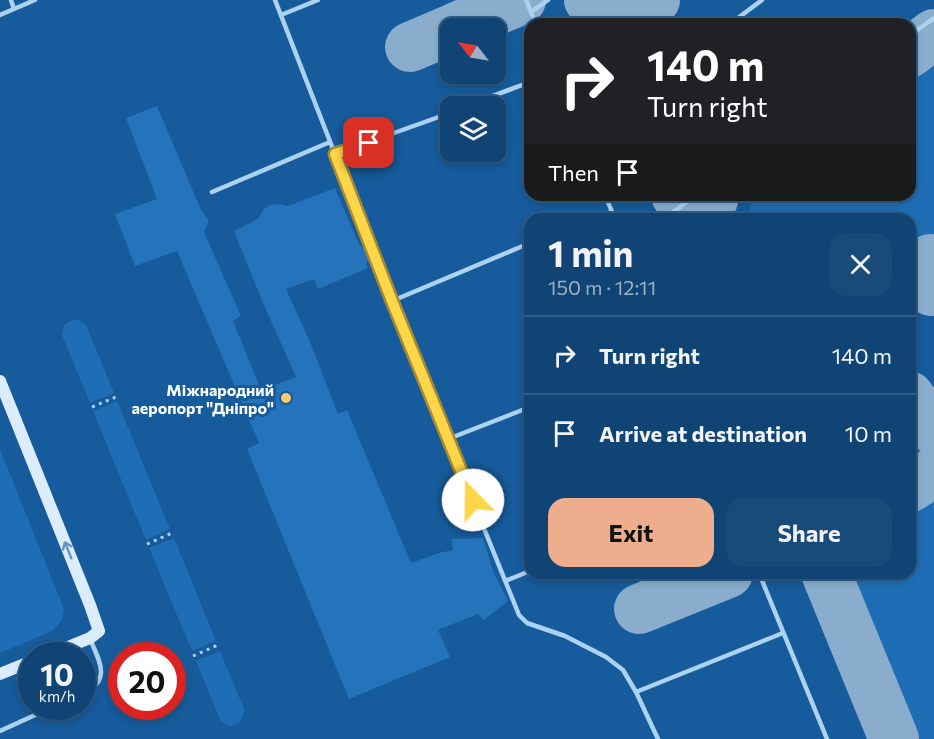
<!DOCTYPE html>
<html lang="en">
<head>
<meta charset="utf-8">
<style>
	body { margin:0; font-family:Commissioner,sans-serif; background:#194b79; color:#f1f3f6; height:100vh; display:flex; flex-direction:column; font-size:22px; white-space:nowrap }
	* { box-sizing:border-box; margin:0 }
	p { font-size:20px; color:#9cb0c5 }
	.icon { flex:none; width:33px; height:33px; fill:none; stroke:currentColor; stroke-width:2; stroke-linecap:round; stroke-linejoin:round }
	.map { position:relative; flex:1; overflow:hidden }
	.side { position:absolute; left:524px; top:213px; width:392px; height:366px; display:flex; flex-direction:column; background:#104474; border-radius:18px; box-shadow:0 3px 9px #0003,0 0 0 2px #305c86 }
	.side>* { flex:none }
	.banner { position:absolute; left:524px; top:18px; width:392px; height:183px; border-radius:18px; box-shadow:0 3px 9px #0003,0 0 0 2px #305c86; background:#202124; color:#fff; overflow:hidden }
	.needle { width:39px; rotate:301deg }
	.tools { position:absolute; left:440px; top:18px; display:grid; gap:12px }
	.tools a { display:grid; place-items:center; width:66px; height:66px; border-radius:12px; background:#104474; box-shadow:0 3px 9px #0003,0 0 0 2px #305c86; font-size:30px }
	.speed { position:absolute; left:18px; top:642px; display:flex; gap:12px; font-size:30px; font-weight:700; text-align:center }
	.speed>* { display:grid; place-content:center; width:78px; height:78px; border-radius:50%; background:#104474; box-shadow:0 3px 9px #0003,0 0 0 2px #305c86; line-height:1 }
	.speed small { font-size:15px; font-weight:400 }
	.speed .limit { border:9px solid #d22; background:#fff; color:#111 }
	.pin { position:absolute; display:grid; place-items:center; width:51px; height:51px; color:#fff; margin:-26px; border-radius:12px; box-shadow:0 3px 9px #0006 }
	.me { position:absolute; width:66px; margin:-33px; rotate:338deg; stroke-linejoin:round; filter:drop-shadow(0 0 4px #0008) }
	.turn { display:flex; align-items:center; gap:21px; height:126px; padding:0 24px; font-size:27px }
	.turn .icon { width:78px; height:78px; stroke-width:2.5 }
	.turn b { display:block; font-size:42px; line-height:51px }
	.then { display:flex; align-items:center; height:57px; padding:0 24px; background:#0003; gap:12px; font-size:22px }
	.round { display:grid; place-items:center; flex:none; width:63px; height:63px; border-radius:18px; background:#194b79 }
	.overview { display:flex; align-items:center; justify-content:space-between; height:102px; padding:0 24px }
	h1 { font-size:36px; font-weight:700; line-height:45px }
	.primary-button { display:flex; gap:12px; margin-top:auto; padding:12px 24px }
	.primary-button a { flex:1; height:69px; border-radius:18px; background:#eead8d; color:#111; font-size:24px; font-weight:700; line-height:69px; text-align:center }
	.primary-button a+a { background:#194b79; color:#f1f3f6 }
	ul { padding:0; list-style:none }
	li { display:flex; align-items:center; gap:18px; height:78px; padding:0 24px; border-top:2px solid #305c86 }
	li div { flex:1 }
	li b { display:block; font-size:22px }
	li em { font-style:normal }
	.map>svg:first-child { display:block }
	.green { fill:#1f6eb5 }
	.lines { fill:none; stroke-linecap:round; stroke-linejoin:round }
	.taxiway { stroke:#8aadcd; stroke-width:50 }
	.building { fill:#2573ba }
	.path { stroke:#acd2f2; stroke-width:3; stroke-dasharray:3 4.5; stroke-linecap:butt }
	.lane { stroke:#acd2f2; stroke-width:4.5 }
	.secondary { stroke:#dbecfc; stroke-width:12 }
	.oneway { stroke:#6595c2 }
	.route-casing { stroke:#a68a30; stroke-width:15 }
	.route { stroke:#ffd54a; stroke-width:10 }
	.poi-dot { fill:#ffc96d; stroke:#165b9b; stroke-width:2 }
	.labels { text-anchor:middle; dominant-baseline:central; stroke-width:6; stroke-linejoin:round; paint-order:stroke }
	.poi-label { font-size:16px; font-weight:bold; fill:#fff; stroke:#165b9b; text-anchor:end }
</style>
</head>
<body>
<div class="map">
<svg width="934" height="739" viewBox="0 0 934 739">
	<rect width="100%" height="100%" fill="#165b9b"/>
	<path class="green" d="M934,63V236L909,254V219H745L753,202L762,195H909V82Z
		M75,320H79L86,325L114,393L90,403L62,335L64,326L70,321Z
		M117,401L170,529L146,540L93,411Z
		M0,449L64,609L62,620L52,631L0,653Z
		M934,477V739H917L850,573H909V495Z
		M174,538L216,641L192,651L149,548Z
		M220,651L244,709C244,719 239,724 230,726L221,722L196,661Z"/>
	<g class="lines">
		<path class="taxiway" d="M589,0C611,4 634,11 655,0
			M454,28L521,0
			M410,47L450,30
			M909,53L934,34
			M676,195C689,203 698,203 713,200
			M930,259L927,279L931,291
			M909,396L934,430
			M909,488L934,472
			M826,573L894,739
			M639,609L728,573"/>
	</g>
	<path class="building" d="M157,106L201,210L209,221L204,232L241,316L233,321L261,390L296,377L263,303L234,231L258,219L263,210L270,205L279,204L288,206L335,188L359,244L365,249L367,252L368,260L366,264L368,268L318,289L314,279L286,289L310,342L338,414L347,410L411,563L439,553L453,550L452,539L483,538L493,571L508,601L484,620L478,614L438,630L450,657L349,699L247,449L259,443L177,251L135,266L115,214L157,199L126,118Z"/>
	<g class="lines">
		<path class="path" d="M92,407L116,397
			M147,544L172,533
			M193,656L218,645"/>
		<path class="lane" d="M11,0L14,9
			M275,0L392,301L519,615L527,623L565,636L606,657L623,670L636,692L658,739
			M526,0L536,24
			M531,12L548,0
			M0,15L35,0
			M281,15L318,0
			M730,24L762,0
			M909,36L934,18
			M466,106L530,82
			M335,154L450,113
			M212,192L330,142
			M605,195L615,219
			M592,219L611,212
			M664,219L696,195
			M392,301L530,243
			M448,439L530,407
			M759,573L827,739
			M505,581L530,571
			M636,692L783,633
			M82,694C112,681 100,662 90,639
			M0,731L55,706"/>
		<path class="secondary" d="M0,381L90,605L99,631L90,638L46,656
			M0,674L32,661"/>
	</g>
	<defs><path id="oneway-shaft" d="M-6 0H5M1.5-3L5.5 0L1.5 3" fill="none" stroke-width="1.6" stroke-linecap="round" stroke-linejoin="round" transform="scale(1.5)"/></defs>
	<use class="oneway" href="#oneway-shaft" transform="translate(68 550) rotate(-112)"/>
	<g class="lines">
		<g class="route-casing">
			<path id="route" d="M369,143L335,154L392,301L473,500"/>
		</g>
		<use href="#route" class="route"/>
	</g>
	<circle class="poi-dot" cx="286" cy="398" r="6"/>
	<g class="labels">
		<g class="poi-label">
			<text x="274" y="389">Міжнародний<tspan x="274" dy="18">аеропорт "Дніпро"</tspan></text>
		</g>
	</g>
</svg>
<div class="tools">
<a><svg class="needle" viewBox="-14 -14 28 28"><path d="M0-13l5 13h-10z" fill="#e53935"/><path d="M0 13l5-13h-10z" fill="#9cb0c5"/></svg></a>
<a><svg class="icon" aria-label="layers" viewBox="0 0 24 24"><path d="M12 4l9 5-9 5-9-5zM3 14l9 5 9-5"/></svg></a>
</div>
<div class="speed"><div>10<small>km/h</small></div><div class="limit">20</div></div>
<div class="pin" style="left:369px;top:143px;background:#d93025"><svg class="icon" aria-label="arrive" viewBox="0 0 24 24"><path d="M6 21V4h12l-3 4 3 4H6"/></svg></div>
<svg class="me" style="left:473px;top:500px" viewBox="-20 -20 40 40"><circle r="19" fill="#fff"/><path d="M0-13L10 11 0 6-10 11z" fill="#ffd54a"/></svg>
<div class="banner">
<div class="turn"><svg class="icon" aria-label="right" viewBox="0 0 24 24"><path d="M7 20v-9h11M14 6l5 5-5 5"/></svg><div><b>140 m</b>Turn right</div></div>
<div class="then">Then<svg class="icon" aria-label="arrive" viewBox="0 0 24 24"><path d="M6 21V4h12l-3 4 3 4H6"/></svg></div>
</div>
<section class="side">
<div class="overview"><div><h1>1 min</h1><p>150 m · 12:11</p></div><a class="round"><svg class="icon" aria-label="close" viewBox="0 0 24 24"><path d="M6 6l12 12M18 6L6 18"/></svg></a></div>
<ul>
<li><svg class="icon" aria-label="right" viewBox="0 0 24 24"><path d="M7 20v-9h11M14 6l5 5-5 5"/></svg><div><b>Turn right</b></div><em>140 m</em></li>
<li><svg class="icon" aria-label="arrive" viewBox="0 0 24 24"><path d="M6 21V4h12l-3 4 3 4H6"/></svg><div><b>Arrive at destination</b></div><em>10 m</em></li>
</ul>
<div class="primary-button"><a>Exit</a><a>Share</a></div>
</section>
</div>
</body>
</html>
